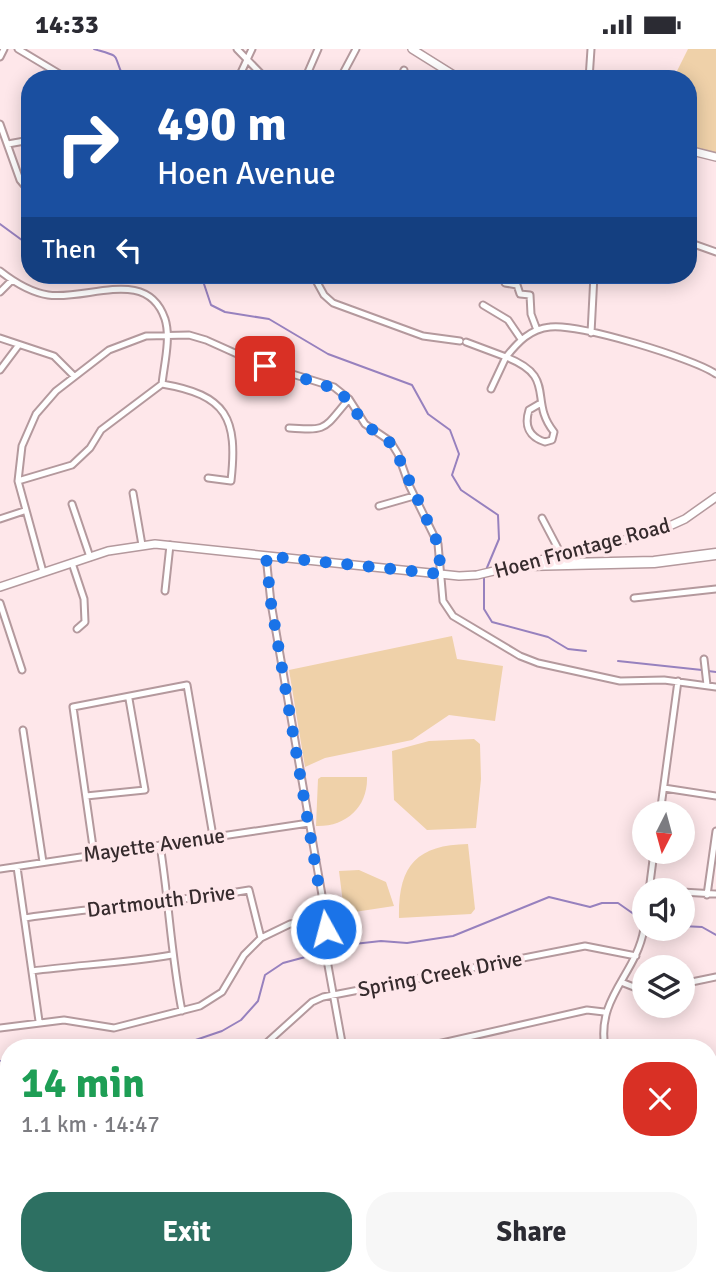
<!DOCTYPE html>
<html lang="en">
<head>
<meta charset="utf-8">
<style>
	body { margin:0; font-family:Signika,sans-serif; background:#f7f7f7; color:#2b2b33; height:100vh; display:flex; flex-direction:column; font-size:26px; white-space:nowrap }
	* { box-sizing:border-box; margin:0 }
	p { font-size:23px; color:#7c7c81 }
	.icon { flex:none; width:38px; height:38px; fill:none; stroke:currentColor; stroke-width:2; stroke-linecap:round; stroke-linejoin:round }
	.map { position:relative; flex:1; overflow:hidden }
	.sheet { position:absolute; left:0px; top:990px; width:718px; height:247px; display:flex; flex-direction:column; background:#fff; border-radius:28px 28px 0 0; box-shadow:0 4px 18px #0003 }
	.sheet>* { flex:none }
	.guide { position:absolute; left:21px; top:21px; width:676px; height:214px; border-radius:28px; box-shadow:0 4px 18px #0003; background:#1a4fa0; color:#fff; overflow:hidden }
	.needle { width:46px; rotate:186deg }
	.fabs { position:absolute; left:632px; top:752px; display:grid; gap:14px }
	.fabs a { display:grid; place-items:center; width:63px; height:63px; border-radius:50%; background:#fff; box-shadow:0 4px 18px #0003; font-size:35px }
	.pin { position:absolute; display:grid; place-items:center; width:60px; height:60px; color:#fff; margin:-30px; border-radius:14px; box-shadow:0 4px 10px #0006 }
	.me { position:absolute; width:77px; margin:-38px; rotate:353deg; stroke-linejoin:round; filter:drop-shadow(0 0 5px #0008) }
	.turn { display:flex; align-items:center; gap:24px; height:147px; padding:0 21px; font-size:32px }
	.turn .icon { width:91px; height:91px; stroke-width:2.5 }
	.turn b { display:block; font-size:49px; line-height:60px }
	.then { display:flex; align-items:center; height:66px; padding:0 21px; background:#0003; gap:14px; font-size:26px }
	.round { display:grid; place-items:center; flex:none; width:74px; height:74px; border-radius:28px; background:#f7f7f7 }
	.head { display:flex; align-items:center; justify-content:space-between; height:119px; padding:0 21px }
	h1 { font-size:42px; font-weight:800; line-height:52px; color:#1e9e55 }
	.cta { display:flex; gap:14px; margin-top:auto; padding:14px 21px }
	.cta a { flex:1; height:80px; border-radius:28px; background:#2d7062; color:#fff; font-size:28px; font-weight:800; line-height:80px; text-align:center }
	.cta a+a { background:#f7f7f7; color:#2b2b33 }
	.status { display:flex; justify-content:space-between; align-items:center; height:49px; padding:0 35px; background:#fff; direction:ltr }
	.status svg { height:19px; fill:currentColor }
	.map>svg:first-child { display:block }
	.green { fill:#efd1a9 }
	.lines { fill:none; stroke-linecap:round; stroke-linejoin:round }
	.stream { stroke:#9781be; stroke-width:2 }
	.minor-casing { stroke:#b4999d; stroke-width:9 }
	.tertiary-casing { stroke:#b4999d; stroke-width:10 }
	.motorway-casing { stroke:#b4999d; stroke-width:13 }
	.minor { stroke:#fff; stroke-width:5 }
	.tertiary { stroke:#fff; stroke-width:7 }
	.motorway { stroke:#fff; stroke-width:10 }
	.route { stroke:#1a73e8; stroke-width:12; stroke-dasharray:0 21.6 }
	.labels { text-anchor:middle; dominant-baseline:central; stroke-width:7; stroke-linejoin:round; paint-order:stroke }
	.street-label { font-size:21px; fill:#362b2d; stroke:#fee7ea }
</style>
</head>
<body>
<div class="status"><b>14:33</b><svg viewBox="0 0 49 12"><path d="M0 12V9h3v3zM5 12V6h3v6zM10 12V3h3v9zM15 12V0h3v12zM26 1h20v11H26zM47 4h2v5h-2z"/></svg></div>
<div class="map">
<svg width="716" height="1237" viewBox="0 0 716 1237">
	<rect width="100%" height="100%" fill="#fee7ea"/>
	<path class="green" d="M688,0H716V106L688,98V30H673Z
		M452,587L457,610L503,617L495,672L449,666L412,691L325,709L305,718L289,621Z
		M474,690L480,695L481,730L476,779L427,781L394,751L392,702L429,692Z
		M321,728H367C368,758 346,778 316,777L318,730Z
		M468,795L475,860L471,865L399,869C398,817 416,796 468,795Z
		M359,821L386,833L394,857L348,864L344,862L339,822Z"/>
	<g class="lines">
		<path class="stream" d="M94,0C127,10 109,3 125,30
			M0,175L30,197
			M201,226L211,256L225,263L269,270L328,305L412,336L428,365L450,381L459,405L452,426L461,441L498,466L499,490L486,521
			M484,527V560L492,573L548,588L568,600L586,602
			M618,612L702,621
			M708,622L716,623
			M682,877L702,878L716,886
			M172,999L222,982L241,971L258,952L265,926L283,914L354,895L381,892L407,894L453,887L549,848L590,858L602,854H618L638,868
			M0,1012H9"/>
		<g class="minor-casing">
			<path id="minor" d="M18,0L68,30
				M237,0L266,30
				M0,8L4,0
				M238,30L252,0
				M305,30L318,0
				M340,30L356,0
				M400,30L404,21
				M589,30L591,0
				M0,75L20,131L30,143
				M8,95L30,91
				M688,193L716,203
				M0,222C14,233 30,243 48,246C87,252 147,217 165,270C171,289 164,316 162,335
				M313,226L324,246L333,254L423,287L460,292
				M505,234L517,236L520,245L530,246L531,265L537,281
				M0,243L12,231
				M483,256L508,271L521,290
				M591,284L594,226
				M0,289L54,307L74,327
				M466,293L506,308C518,293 530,280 550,278C577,274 693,309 716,325
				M0,321L18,297
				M491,340L506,308C558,328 528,351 554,383L552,391L545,393C529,388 524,377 529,361L541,354
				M289,379C329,382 323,380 349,350
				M18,432L72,416L90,399L101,381L162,335C227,346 238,369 231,432L208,429
				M133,444L142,496
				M72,455L90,508
				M379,457L414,447
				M542,469L562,507
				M0,470L24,462
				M266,507L271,554L326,869L325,894
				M72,514L84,550L85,573L77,580
				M43,523L18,432L22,397L36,365L56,342L109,301L146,287L189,286L206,291L257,314L334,338L349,350L365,375L390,392L398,405L409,436L438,495L443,552L453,567L520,607L538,614L620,632L664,631L716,638
				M165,542L170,496
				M634,549L716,540
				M0,554L22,621
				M704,610L707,636
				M23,681L43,813
				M664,739L716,747
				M86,747L145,741L129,650
				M660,765L678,632
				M160,796C169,852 171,906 182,962
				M94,805L73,658L187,636L213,787
				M17,818L39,972
				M0,820L309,774
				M649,839L671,842
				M649,842L654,803
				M682,843L716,845
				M707,846L716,782
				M25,869C100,858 174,853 249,841L261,889
				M327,911L343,999
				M32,922C79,916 125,914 172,906
				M621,933L644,942
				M682,935L716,928
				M0,979L64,971L114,979L200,957L222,943L244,906L261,889L290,875L326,869
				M261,999L312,953L323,948L585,897L636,907
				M420,999L587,961L604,963
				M605,999C596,948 636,926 644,880
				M0,1048H9
				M0,1199L9,1197
				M103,1228L107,1237
				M207,1228L209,1237
				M382,1228L384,1237
				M645,1228L646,1237
				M146,1237L186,1228
				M678,1237L716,1228"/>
		</g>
		<g class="tertiary-casing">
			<path id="tertiary" d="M412,0L460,30
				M688,101L716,108
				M0,538L108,502L155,495L459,527L477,526L654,484L685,470L716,448
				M0,1153L9,1172
				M709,1170L716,1168
				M35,1228L39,1237
				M429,1237L464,1228"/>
		</g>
		<g class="motorway-casing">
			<path id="motorway" d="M524,516L654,513L716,505"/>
		</g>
		<use href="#minor" class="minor"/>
		<use href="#tertiary" class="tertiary"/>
		<use href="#motorway" class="motorway"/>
	</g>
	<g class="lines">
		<path class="route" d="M265,317L339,341L365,375L393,396L438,495L441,525L266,507L271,554L326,880"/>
	</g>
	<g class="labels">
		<g class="street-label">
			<text transform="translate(582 499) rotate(-15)">Hoen Frontage Road</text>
			<text transform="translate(154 796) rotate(-8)">Mayette Avenue</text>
			<text transform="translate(161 852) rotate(-7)">Dartmouth Drive</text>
			<text transform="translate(440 925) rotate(-11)">Spring Creek Drive</text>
		</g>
	</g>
</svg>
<div class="fabs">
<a><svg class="needle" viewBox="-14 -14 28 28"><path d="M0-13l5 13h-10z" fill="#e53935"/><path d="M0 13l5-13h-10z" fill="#7c7c81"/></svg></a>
<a><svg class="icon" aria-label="sound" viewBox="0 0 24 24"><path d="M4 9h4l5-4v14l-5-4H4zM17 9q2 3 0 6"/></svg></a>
<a><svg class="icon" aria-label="layers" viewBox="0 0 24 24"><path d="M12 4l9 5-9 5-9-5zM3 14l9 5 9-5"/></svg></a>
</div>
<div class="pin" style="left:265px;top:317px;background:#d93025"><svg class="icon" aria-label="arrive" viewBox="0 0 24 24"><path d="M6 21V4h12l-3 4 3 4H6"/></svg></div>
<svg class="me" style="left:326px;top:880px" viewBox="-20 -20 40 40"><circle r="17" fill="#1a73e8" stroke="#fff" stroke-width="3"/><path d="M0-11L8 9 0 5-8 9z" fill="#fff"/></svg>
<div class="guide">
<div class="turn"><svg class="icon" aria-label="right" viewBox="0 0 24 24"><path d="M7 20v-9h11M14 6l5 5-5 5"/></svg><div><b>490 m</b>Hoen Avenue</div></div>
<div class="then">Then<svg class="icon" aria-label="left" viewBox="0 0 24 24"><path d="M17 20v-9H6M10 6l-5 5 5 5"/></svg></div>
</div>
<section class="sheet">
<div class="head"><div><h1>14 min</h1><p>1.1 km · 14:47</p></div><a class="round" style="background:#d93025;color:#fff"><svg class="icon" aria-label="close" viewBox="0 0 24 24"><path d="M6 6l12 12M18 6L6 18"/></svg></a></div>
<div class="cta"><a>Exit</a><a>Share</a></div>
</section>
</div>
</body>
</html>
